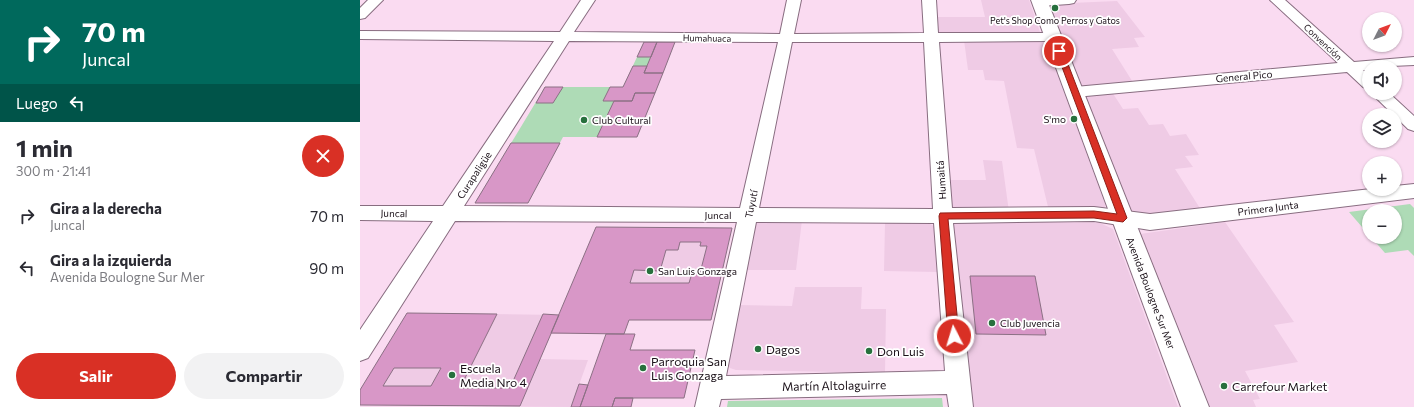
<!DOCTYPE html>
<html lang="es">
<head>
<meta charset="utf-8">
<style>
	body { margin:0; font-family:Commissioner,sans-serif; background:#f2f2f3; color:#2b2b33; height:100vh; display:flex; flex-direction:column; font-size:15px; white-space:nowrap }
	* { box-sizing:border-box; margin:0 }
	p { font-size:13px; color:#7c7c81 }
	.icon { flex:none; width:22px; height:22px; fill:none; stroke:currentColor; stroke-width:2; stroke-linecap:round; stroke-linejoin:round }
	.map { position:relative; flex:1; overflow:hidden }
	.panel { display:flex; flex-direction:column; background:#fff; width:360px }
	.panel>* { flex:none }
	.guide { background:#00695c; color:#fff; overflow:hidden }
	.needle { width:26px; rotate:48deg }
	.controls { position:absolute; left:1002px; top:12px; display:grid; gap:8px }
	.controls a { display:grid; place-items:center; width:40px; height:40px; border-radius:50%; background:#fff; box-shadow:0 1px 3px #0004; font-size:20px }
	.pin { position:absolute; display:grid; place-items:center; width:34px; height:34px; color:#fff; margin:-17px; border:2px solid #fff; border-radius:50%; box-shadow:0 1px 4px #0007 }
	.me { position:absolute; width:44px; margin:-22px; rotate:355deg; stroke-linejoin:round; filter:drop-shadow(0 0 3px #0008) }
	.turn { display:flex; align-items:center; gap:14px; height:84px; padding:0 16px; font-size:18px }
	.turn .icon { width:52px; height:52px; stroke-width:2.5 }
	.turn b { display:block; font-size:28px; line-height:34px }
	.then { display:flex; align-items:center; height:38px; padding:0 16px; background:#0003; gap:8px; font-size:15px }
	.round { display:grid; place-items:center; flex:none; width:42px; height:42px; border-radius:21px; background:#f2f2f3 }
	.summary { display:flex; align-items:center; justify-content:space-between; height:68px; padding:0 16px }
	h1 { font-size:24px; font-weight:700; line-height:30px }
	.button { display:flex; gap:8px; margin-top:auto; padding:8px 16px }
	.button a { flex:1; height:46px; border-radius:24px; background:#d93025; color:#fff; font-size:16px; font-weight:700; line-height:46px; text-align:center }
	.button a+a { background:#f2f2f3; color:#2b2b33 }
	ul { padding:0; list-style:none }
	li { display:flex; align-items:center; gap:12px; height:52px; padding:0 16px }
	li div { flex:1 }
	li b { display:block; font-size:15px }
	li em { font-style:normal }
	main { display:flex; flex:1; min-height:0 }
	.map>svg:first-child { display:block }
	.built { fill:#efcbe5 }
	.green { fill:#aedbb6 }
	.building { fill:#d897c7; stroke:#8b7084; fill-rule:evenodd }
	.lines { fill:none; stroke-linecap:round; stroke-linejoin:round }
	.minor-casing { stroke:#886d80; stroke-width:2 }
	.major-casing { stroke:#886d80; stroke-width:2 }
	.minor { fill:#fff; fill-rule:evenodd }
	.major { fill:#fff; fill-rule:evenodd }
	.route { fill:#d93025; stroke:#8d1f18 }
	.poi-dot { fill:#27703d; stroke:#fff; stroke-width:1.5 }
	.labels { text-anchor:middle; dominant-baseline:central; stroke-width:3.5; stroke-linejoin:round; paint-order:stroke }
	.far-poi-label { font-size:9px; fill:#1a1018; stroke:#fff }
	.far-street-label { font-size:9px; fill:#1a1018; stroke:#fff }
	.street-label { font-size:10px; fill:#1a1018; stroke:#fff }
	.poi-label { font-size:10px; fill:#1a1018; stroke:#fff; text-anchor:start }
	.near-poi-label { font-size:12px; fill:#1a1018; stroke:#fff; text-anchor:start }
	.near-street-label { font-size:12px; fill:#1a1018; stroke:#fff }
</style>
</head>
<body>
<main>
<section class="panel">
<div class="guide">
<div class="turn"><svg class="icon" aria-label="right" viewBox="0 0 24 24"><path d="M7 20v-9h11M14 6l5 5-5 5"/></svg><div><b>70 m</b>Juncal</div></div>
<div class="then">Luego<svg class="icon" aria-label="left" viewBox="0 0 24 24"><path d="M17 20v-9H6M10 6l-5 5 5 5"/></svg></div>
</div>
<div class="summary"><div><h1>1 min</h1><p>300 m · 21:41</p></div><a class="round" style="background:#d93025;color:#fff"><svg class="icon" aria-label="close" viewBox="0 0 24 24"><path d="M6 6l12 12M18 6L6 18"/></svg></a></div>
<ul>
<li><svg class="icon" aria-label="right" viewBox="0 0 24 24"><path d="M7 20v-9h11M14 6l5 5-5 5"/></svg><div><b>Gira a la derecha</b><p>Juncal</p></div><em>70 m</em></li>
<li><svg class="icon" aria-label="left" viewBox="0 0 24 24"><path d="M17 20v-9H6M10 6l-5 5 5 5"/></svg><div><b>Gira a la izquierda</b><p>Avenida Boulogne Sur Mer</p></div><em>90 m</em></li>
</ul>
<div class="button"><a>Salir</a><a>Compartir</a></div>
</section>
<div class="map">
<svg width="1054" height="407" viewBox="0 0 1054 407">
	<rect width="100%" height="100%" fill="#fadbf1"/>
	<path class="built" d="M621,0H669L680,32L678,33L576,34L571,17H625Z
		M757,1L785,37L774,38L779,47L752,49L774,84L720,88L688,4Z
		M604,40L680,41L687,45L745,204V207L742,210L689,211L674,149L657,148L644,81L625,80L623,70H608Z
		M752,92L763,109L778,108L789,125L803,124L810,136L826,134L839,155L825,156L833,167L815,169L843,213L769,215L725,97L728,95Z
		M623,160L642,161L649,212L589,210L584,180H626Z
		M442,220L436,270H384L396,221Z
		M596,221L740,223L753,229L818,407H606L589,225Z
		M865,222L934,322L914,325L938,362L885,371L900,399L893,400L896,407H844L780,234Z
		M525,223H568L574,226L578,272L524,271Z
		M236,227L372,228L351,320H269L264,334L191,333L180,359L228,360L211,407L0,405V390L47,313L199,315Z
		M435,287H502L501,309H526L525,373L376,370L370,368L368,365L378,305L432,306Z"/>
	<path class="green" d="M284,42H315L277,137H203L168,203H115L185,87H263Z
		M1050,204L1054,208V256L1048,250L1025,253L1011,237H1035V211H1009V235L989,212Z
		M582,398L583,407H367L368,401Z"/>
	<path class="building" d="M284,42H297L291,57H277Z
		M297,42H315L303,73H284Z
		M273,66H287L284,73H303L295,93H275L272,101H243L250,87H263Z
		M185,87H203L193,103H176Z
		M275,93H295L277,137H237L254,101H272Z
		M151,143H200L168,203H115Z
		M236,227L372,228L351,320H269L264,334L191,333ZM320,242H341L340,246H347L340,273H332L329,283H270L274,270L300,271L306,250H318Z
		M610,276H675L686,335L616,334Z
		M47,313L137,314L100,388H150L183,314L199,315L160,406L0,405V390ZM34,368H81L71,386H23Z
		M246,334H275L270,350H335L324,398H255L252,407H220Z
		M219,384L228,385L220,407H211Z
		M255,398H273L271,407H252Z"/>
	<g class="lines">
		<g class="minor-casing">
			<path id="minor" d="M8,0H23L5,18L0,19V8Z
				M221,0H235L214,32L420,34L427,0H441L434,34L564,33L562,0H576L578,33H694L699,34L701,37L699,40L694,41L579,42L592,208L734,207L790,214L1011,189H1035V186L1054,184V198L790,230L734,221L593,223L613,407H589L587,394L361,399L359,407H335L377,222L95,221L8,358L0,361V330L73,221L0,220V206H83L194,41L0,39V31L200,32ZM209,41L418,42L380,208L104,206ZM432,42H564L573,209L399,208ZM396,222L574,223L585,371L366,376Z
				M675,0H716L714,3L709,4L680,6L675,5L673,2Z
				M910,0H925L994,62L1054,57V65L1009,67V70H1003L1009,76V89L1003,87L987,72L715,97L709,96L707,92L709,88L715,87L978,63Z
				M1011,93H1029L1054,116V131L1048,129Z"/>
		</g>
		<g class="major-casing">
			<path id="major" d="M671,0H687L849,407H821Z"/>
		</g>
		<use href="#minor" class="minor"/>
		<use href="#major" class="major"/>
	</g>
	<path class="route" d="M697,49H702L703,51L767,218L763,222L734,218L588,219L599,336L598,340L594,341L590,340L588,336L579,216L580,213L734,211L757,214L696,51Z"/>
	<g class="poi-dot">
		<circle cx="695" cy="8" r="4"/>
		<circle cx="714" cy="119" r="4"/>
		<circle cx="224" cy="120" r="4"/>
		<circle cx="290" cy="271" r="4"/>
		<circle cx="632" cy="323" r="4"/>
		<circle cx="398" cy="349" r="4"/>
		<circle cx="509" cy="351" r="4"/>
		<circle cx="283" cy="368" r="4"/>
		<circle cx="92" cy="375" r="4"/>
		<circle cx="864" cy="386" r="4"/>
	</g>
	<g class="labels">
		<g class="far-poi-label">
			<text x="695" y="20">Pet's Shop Como Perros y Gatos</text>
		</g>
		<g class="far-street-label">
			<text transform="translate(347 38) rotate(1)">Humahuaca</text>
			<text transform="translate(963 42) rotate(43)">Convención</text>
		</g>
		<g class="street-label">
			<text transform="translate(884 76) rotate(-5)">General Pico</text>
			<text transform="translate(114 175) rotate(-57)">Curapaligüe</text>
			<text transform="translate(581 180) rotate(-94)">Humaitá</text>
			<text transform="translate(391 204) rotate(-78)">Tuyutí</text>
			<text transform="translate(908 208) rotate(-7)">Primera Junta</text>
			<text transform="translate(34 213) rotate(1)">Juncal</text>
			<text x="358" y="215">Juncal</text>
			<text transform="translate(791 293) rotate(69)">Avenida Boulogne Sur Mer</text>
		</g>
		<g class="poi-label">
			<text x="706" y="119" text-anchor="end">S'mo</text>
			<text x="232" y="120">Club Cultural</text>
			<text x="298" y="271">San Luis Gonzaga</text>
			<text x="640" y="323">Club Juvencia</text>
		</g>
		<g class="near-poi-label">
			<text x="406" y="349">Dagos</text>
			<text x="517" y="351">Don Luis</text>
			<text x="291" y="361">Parroquia San<tspan x="291" dy="14">Luis Gonzaga</tspan></text>
			<text x="100" y="368">Escuela<tspan x="100" dy="14">Media Nro 4</tspan></text>
			<text x="872" y="386">Carrefour Market</text>
		</g>
		<g class="near-street-label">
			<text transform="translate(474 385) rotate(-1)">Martín Altolaguirre</text>
		</g>
	</g>
</svg>
<div class="controls">
<a><svg class="needle" viewBox="-14 -14 28 28"><path d="M0-13l5 13h-10z" fill="#e53935"/><path d="M0 13l5-13h-10z" fill="#7c7c81"/></svg></a>
<a><svg class="icon" aria-label="sound" viewBox="0 0 24 24"><path d="M4 9h4l5-4v14l-5-4H4zM17 9q2 3 0 6"/></svg></a>
<a><svg class="icon" aria-label="layers" viewBox="0 0 24 24"><path d="M12 4l9 5-9 5-9-5zM3 14l9 5 9-5"/></svg></a>
<a>+</a>
<a>−</a>
</div>
<div class="pin" style="left:699px;top:51px;background:#d93025"><svg class="icon" aria-label="arrive" viewBox="0 0 24 24"><path d="M6 21V4h12l-3 4 3 4H6"/></svg></div>
<svg class="me" style="left:594px;top:336px" viewBox="-20 -20 40 40"><circle r="17" fill="#d93025" stroke="#fff" stroke-width="3"/><path d="M0-11L8 9 0 5-8 9z" fill="#fff"/></svg>
</div>
</main>
</body>
</html>
